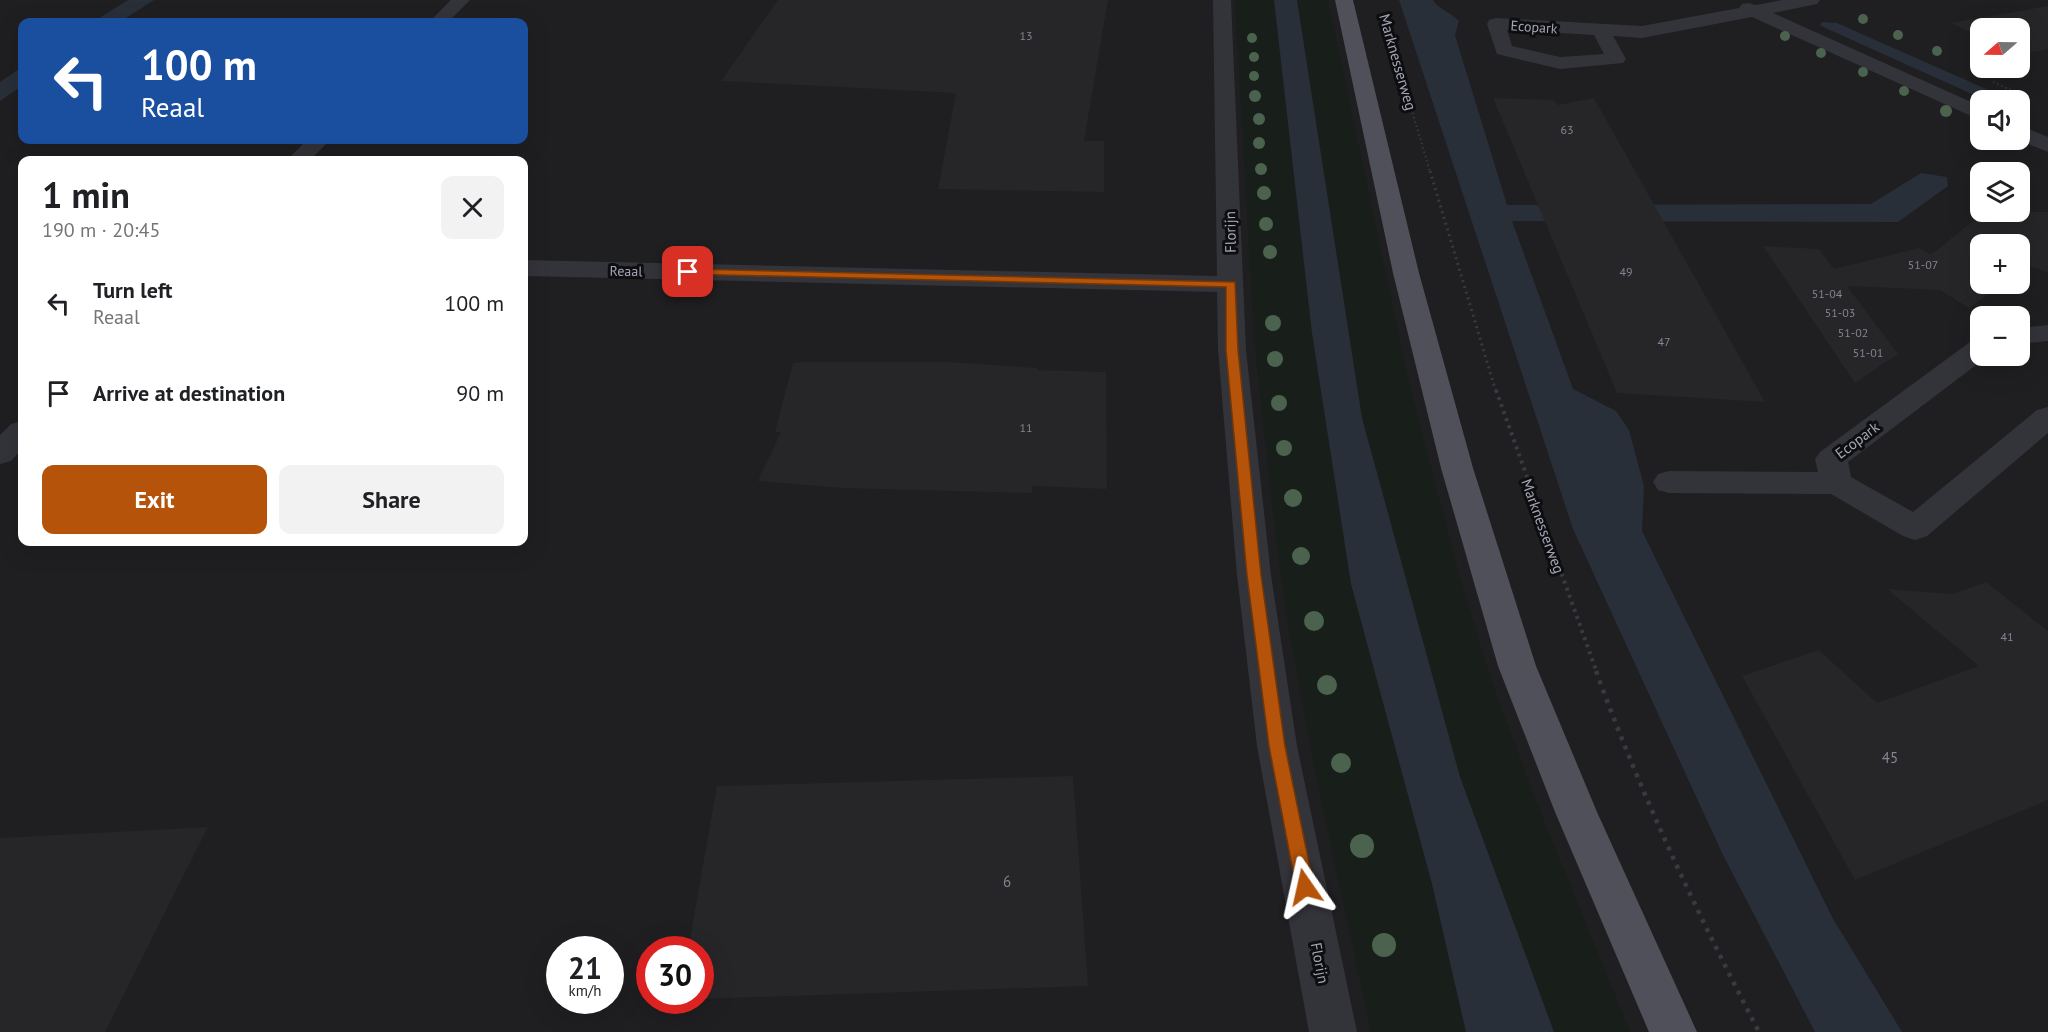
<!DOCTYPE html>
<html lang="en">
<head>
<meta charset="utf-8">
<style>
	body { margin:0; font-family:"PT Sans",sans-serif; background:#f2f2f2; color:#202124; height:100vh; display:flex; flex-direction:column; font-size:22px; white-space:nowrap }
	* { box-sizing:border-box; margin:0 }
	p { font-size:20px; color:#757577 }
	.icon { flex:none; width:33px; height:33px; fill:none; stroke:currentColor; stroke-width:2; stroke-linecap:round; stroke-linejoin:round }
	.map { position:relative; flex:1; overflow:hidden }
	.panel { position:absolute; left:18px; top:156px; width:510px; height:390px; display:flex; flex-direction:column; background:#fff; border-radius:12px; box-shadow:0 6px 24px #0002 }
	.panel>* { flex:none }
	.top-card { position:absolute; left:18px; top:18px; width:510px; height:126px; border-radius:12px; box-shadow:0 6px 24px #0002; background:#1a4fa0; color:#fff; overflow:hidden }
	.needle { width:39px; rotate:250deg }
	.buttons { position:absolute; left:1970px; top:18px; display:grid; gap:12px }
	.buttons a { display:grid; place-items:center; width:60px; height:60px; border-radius:12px; background:#fff; box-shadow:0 6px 24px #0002; font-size:30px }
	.speed { position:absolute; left:546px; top:936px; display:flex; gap:12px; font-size:30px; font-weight:700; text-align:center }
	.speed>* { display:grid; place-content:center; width:78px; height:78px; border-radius:50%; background:#fff; box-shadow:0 6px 24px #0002; line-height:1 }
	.speed small { font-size:15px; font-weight:400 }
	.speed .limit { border:9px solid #d22; background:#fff; color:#111 }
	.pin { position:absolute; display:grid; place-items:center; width:51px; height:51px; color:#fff; margin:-26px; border-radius:12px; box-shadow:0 3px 9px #0006 }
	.me { position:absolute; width:66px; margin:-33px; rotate:349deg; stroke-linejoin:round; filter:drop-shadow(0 0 4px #0008) }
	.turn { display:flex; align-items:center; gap:21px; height:126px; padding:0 24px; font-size:27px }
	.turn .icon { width:78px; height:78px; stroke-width:2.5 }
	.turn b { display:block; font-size:42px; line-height:51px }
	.round { display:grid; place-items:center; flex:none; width:63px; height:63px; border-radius:12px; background:#f2f2f2 }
	.summary { display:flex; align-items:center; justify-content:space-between; height:102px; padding:0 24px }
	h1 { font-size:36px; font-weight:700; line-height:45px }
	.button { display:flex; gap:12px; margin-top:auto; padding:12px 24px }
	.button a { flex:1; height:69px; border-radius:12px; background:#b45309; color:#fff; font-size:24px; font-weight:700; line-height:69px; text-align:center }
	.button a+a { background:#f2f2f2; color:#202124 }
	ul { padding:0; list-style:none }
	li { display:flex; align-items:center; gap:18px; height:90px; padding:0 24px }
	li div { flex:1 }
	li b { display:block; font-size:22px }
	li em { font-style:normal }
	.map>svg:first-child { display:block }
	.built { fill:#1f1e21; fill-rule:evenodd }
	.green { fill:#181f1a }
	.water { fill:#282f39 }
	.building { fill:#262528 }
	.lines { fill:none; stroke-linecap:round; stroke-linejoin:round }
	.path-far3 { stroke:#393a41; stroke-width:2; stroke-dasharray:1.5 3; stroke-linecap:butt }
	.path-far2 { stroke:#393a41; stroke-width:3; stroke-dasharray:2 4; stroke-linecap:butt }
	.path-far1 { stroke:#393a41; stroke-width:4; stroke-dasharray:3 4.5; stroke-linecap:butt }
	.path { stroke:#393a41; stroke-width:4.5; stroke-dasharray:4 6; stroke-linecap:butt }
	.minor { fill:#33333a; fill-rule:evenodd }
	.major { fill:#4f5059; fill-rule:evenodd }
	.tree { fill:#4b624f }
	.route { fill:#b45309; stroke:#753606; stroke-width:1.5 }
	.labels { text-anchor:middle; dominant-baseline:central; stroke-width:6; stroke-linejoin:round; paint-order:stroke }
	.number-label { font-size:12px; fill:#838592 }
	.far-street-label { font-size:14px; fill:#a3a6b6; stroke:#0e0d0f }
	.street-label { font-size:15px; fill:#a3a6b6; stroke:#0e0d0f }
	.near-number-label { font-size:15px; fill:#838592 }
</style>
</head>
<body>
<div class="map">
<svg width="2048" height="1032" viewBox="0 0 2048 1032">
	<rect width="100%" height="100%" fill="#131214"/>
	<path class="built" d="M0,0H2048V1032H0ZM22,22H524V140H22ZM1980,28H2019V68H1980ZM1980,100H2019V140H1980ZM22,160H524V542H22ZM1980,172H2019V212H1980ZM1980,244H2019V284H1980ZM1980,316H2019V356H1980ZM560,950H610V1000H560ZM650,950H700V1000H650Z"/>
	<path class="green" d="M1235,0H1274L1312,333L1351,584L1432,884L1466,1032H1371L1315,771L1287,620L1273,515L1254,338Z
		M1297,0H1328L1408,378L1457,567L1490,677L1538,806L1630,1032H1554L1460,777L1362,418Z"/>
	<path class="water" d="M128,0H154L120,22H93Z
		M1274,0H1297L1362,418L1460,777L1554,1032H1466L1432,884L1351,584L1312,333Z
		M1399,0H1433C1438,9 1452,13 1459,21L1455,35L1507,205L1871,204L1921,173L1947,177L1948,186L1898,222L1512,221L1573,389L1616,411L1629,430L1644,486L1642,531L1832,917L1902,1032H1815L1722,853L1573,529Z
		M1823,22L1837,23L2011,100H1985L1821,26L1820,24Z
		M22,67V86L0,101V82Z"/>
	<path class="building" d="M778,0H1108L1084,141H1104V192L938,189L956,93L721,81Z
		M2048,6V49L2021,54L2019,53V28H1980V36L1950,23Z
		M1493,98L1554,100L1558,105L1594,98L1765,402L1617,393Z
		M1984,212H2048V273L2030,266L2019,274V244H1980V284H2005L1994,291L1999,294L1990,293L1969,308L1940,290L1847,286L1898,354L1855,383L1763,246L1819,249L1834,269L1919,248L1931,255Z
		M801,362H950L1037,368V370L1106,372L1107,489L1032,486V493L842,488L758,481L781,432H775L793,363Z
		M1986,582L2048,631V800L1855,880L1742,676L1819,650L1877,703L1979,666L1887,589L1953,594Z
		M1073,776L1088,986L700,999V950H688L717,786Z
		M208,827L105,1032H0V838Z"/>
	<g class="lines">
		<path class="path-far3" d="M1993,82L2030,99
			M1410,104L1430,172"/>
		<path class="path-far2" d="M1430,171L1496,392"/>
		<path class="path-far1" d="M1496,390L1597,673"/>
		<path class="path" d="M1596,671C1641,795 1698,915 1759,1032"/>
		<path class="minor" d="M451,0H470L448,22H429Z
			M1213,0H1231L1246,350L1271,575L1297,746L1357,1032H1309L1257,746L1237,575L1218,350L1217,292L524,276V260L1217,276Z
			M1782,0H1820L1817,4L1773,13L1980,106V120L1752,17L1642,38L1613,36L1626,59L1623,63L1560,69L1497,54L1487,24L1489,20L1496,18L1642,26L1739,8L1742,4L1748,3L1756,5ZM1507,30L1594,35L1604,54L1560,57L1512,46Z
			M2019,125L2048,137V152L2018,140Z
			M307,140H330L310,160H287Z
			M2048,325V341L2019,344V328Z
			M1980,340V356H1988L1848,462L1851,477L1913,512L2037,410L2048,407V433L1927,536L1915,540L1903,536L1831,494L1669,493L1658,490L1653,482L1658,474L1669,471L1818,472L1815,459L1820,452L1970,342Z
			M22,421V449L11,461L0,464V435L11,424Z"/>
		<path class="major" d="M1335,0H1353L1419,273L1473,468L1536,666L1597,812L1697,1032H1649L1555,812L1498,666L1441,468L1393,273Z"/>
	</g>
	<g class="tree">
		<circle cx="1863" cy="19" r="5"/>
		<circle cx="1898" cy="35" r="5"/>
		<circle cx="1785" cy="36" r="5"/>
		<circle cx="1252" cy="38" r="5"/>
		<circle cx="1937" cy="51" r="5"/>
		<circle cx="1821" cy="53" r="5"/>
		<circle cx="1254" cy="57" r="5"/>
		<circle cx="1863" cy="72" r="5"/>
		<circle cx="1254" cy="76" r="5"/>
		<circle cx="1904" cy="91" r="5"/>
		<circle cx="1255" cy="96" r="6"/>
		<circle cx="1946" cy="111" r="6"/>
		<circle cx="1259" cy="119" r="6"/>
		<circle cx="1259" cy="143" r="6"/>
		<circle cx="1261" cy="169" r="6"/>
		<circle cx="1264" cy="193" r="7"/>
		<circle cx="1266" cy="224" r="7"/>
		<circle cx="1270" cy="252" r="7"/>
		<circle cx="1273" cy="323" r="8"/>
		<circle cx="1275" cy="359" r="8"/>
		<circle cx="1279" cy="403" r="8"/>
		<circle cx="1284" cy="448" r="8"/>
		<circle cx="1293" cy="498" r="9"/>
		<circle cx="1301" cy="556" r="9"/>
		<circle cx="1314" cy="621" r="10"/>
		<circle cx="1327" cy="685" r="10"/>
		<circle cx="1341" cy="763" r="10"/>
		<circle cx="1362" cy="846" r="12"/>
		<circle cx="1384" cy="945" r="12"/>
	</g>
	<path class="route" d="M688,269L1235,282L1238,350L1261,575L1285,746L1314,887L1311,893L1305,895L1298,893L1296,887L1269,746L1247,575L1226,350V287L684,274L682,272Z"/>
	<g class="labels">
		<g class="number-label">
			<text x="1026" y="35">13</text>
			<text x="1567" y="129">63</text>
			<text x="1923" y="264">51-07</text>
			<text x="1626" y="271">49</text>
			<text x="1827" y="293">51-04</text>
			<text x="1840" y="312">51-03</text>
			<text x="1853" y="332">51-02</text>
			<text x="1664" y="341">47</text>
			<text x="1868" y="352">51-01</text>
			<text x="1026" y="427">11</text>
			<text x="2007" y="636">41</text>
		</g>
		<g class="far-street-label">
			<text transform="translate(1534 27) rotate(4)">Ecopark</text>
			<text transform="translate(626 271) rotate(1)">Reaal</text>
		</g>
		<g class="street-label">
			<text transform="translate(1398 62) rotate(74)">Marknesserweg</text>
			<text transform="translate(1230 232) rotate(-91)">Florijn</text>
			<text transform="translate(1857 440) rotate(-37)">Ecopark</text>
			<text transform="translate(1543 526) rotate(70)">Marknesserweg</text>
			<text transform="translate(1320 963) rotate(79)">Florijn</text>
		</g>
		<g class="near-number-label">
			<text x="1890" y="757">45</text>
			<text x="1007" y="881">6</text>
		</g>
	</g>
</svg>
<div class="buttons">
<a><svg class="needle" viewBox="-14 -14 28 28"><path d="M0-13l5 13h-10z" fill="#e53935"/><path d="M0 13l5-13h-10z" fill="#757577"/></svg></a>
<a><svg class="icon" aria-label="sound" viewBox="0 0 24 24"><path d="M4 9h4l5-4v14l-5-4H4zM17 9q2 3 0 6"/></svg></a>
<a><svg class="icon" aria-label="layers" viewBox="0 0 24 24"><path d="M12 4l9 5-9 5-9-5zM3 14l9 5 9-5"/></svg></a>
<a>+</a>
<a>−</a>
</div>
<div class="speed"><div>21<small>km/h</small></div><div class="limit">30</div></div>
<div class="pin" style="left:688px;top:272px;background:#d93025"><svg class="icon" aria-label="arrive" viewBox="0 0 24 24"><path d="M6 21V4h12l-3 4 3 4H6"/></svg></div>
<svg class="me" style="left:1305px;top:887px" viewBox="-20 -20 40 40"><path d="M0-17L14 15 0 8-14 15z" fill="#b45309" stroke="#fff" stroke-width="4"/></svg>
<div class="top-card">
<div class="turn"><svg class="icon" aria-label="left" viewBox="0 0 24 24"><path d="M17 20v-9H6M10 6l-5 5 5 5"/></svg><div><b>100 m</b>Reaal</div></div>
</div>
<section class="panel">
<div class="summary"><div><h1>1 min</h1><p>190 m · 20:45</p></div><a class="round"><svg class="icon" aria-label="close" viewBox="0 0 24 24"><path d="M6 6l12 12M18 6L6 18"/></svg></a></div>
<ul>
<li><svg class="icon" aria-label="left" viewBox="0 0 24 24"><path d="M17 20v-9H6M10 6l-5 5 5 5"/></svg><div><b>Turn left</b><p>Reaal</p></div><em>100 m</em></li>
<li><svg class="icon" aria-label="arrive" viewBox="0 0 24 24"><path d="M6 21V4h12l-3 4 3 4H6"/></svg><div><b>Arrive at destination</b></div><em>90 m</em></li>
</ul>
<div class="button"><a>Exit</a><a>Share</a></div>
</section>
</div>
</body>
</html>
